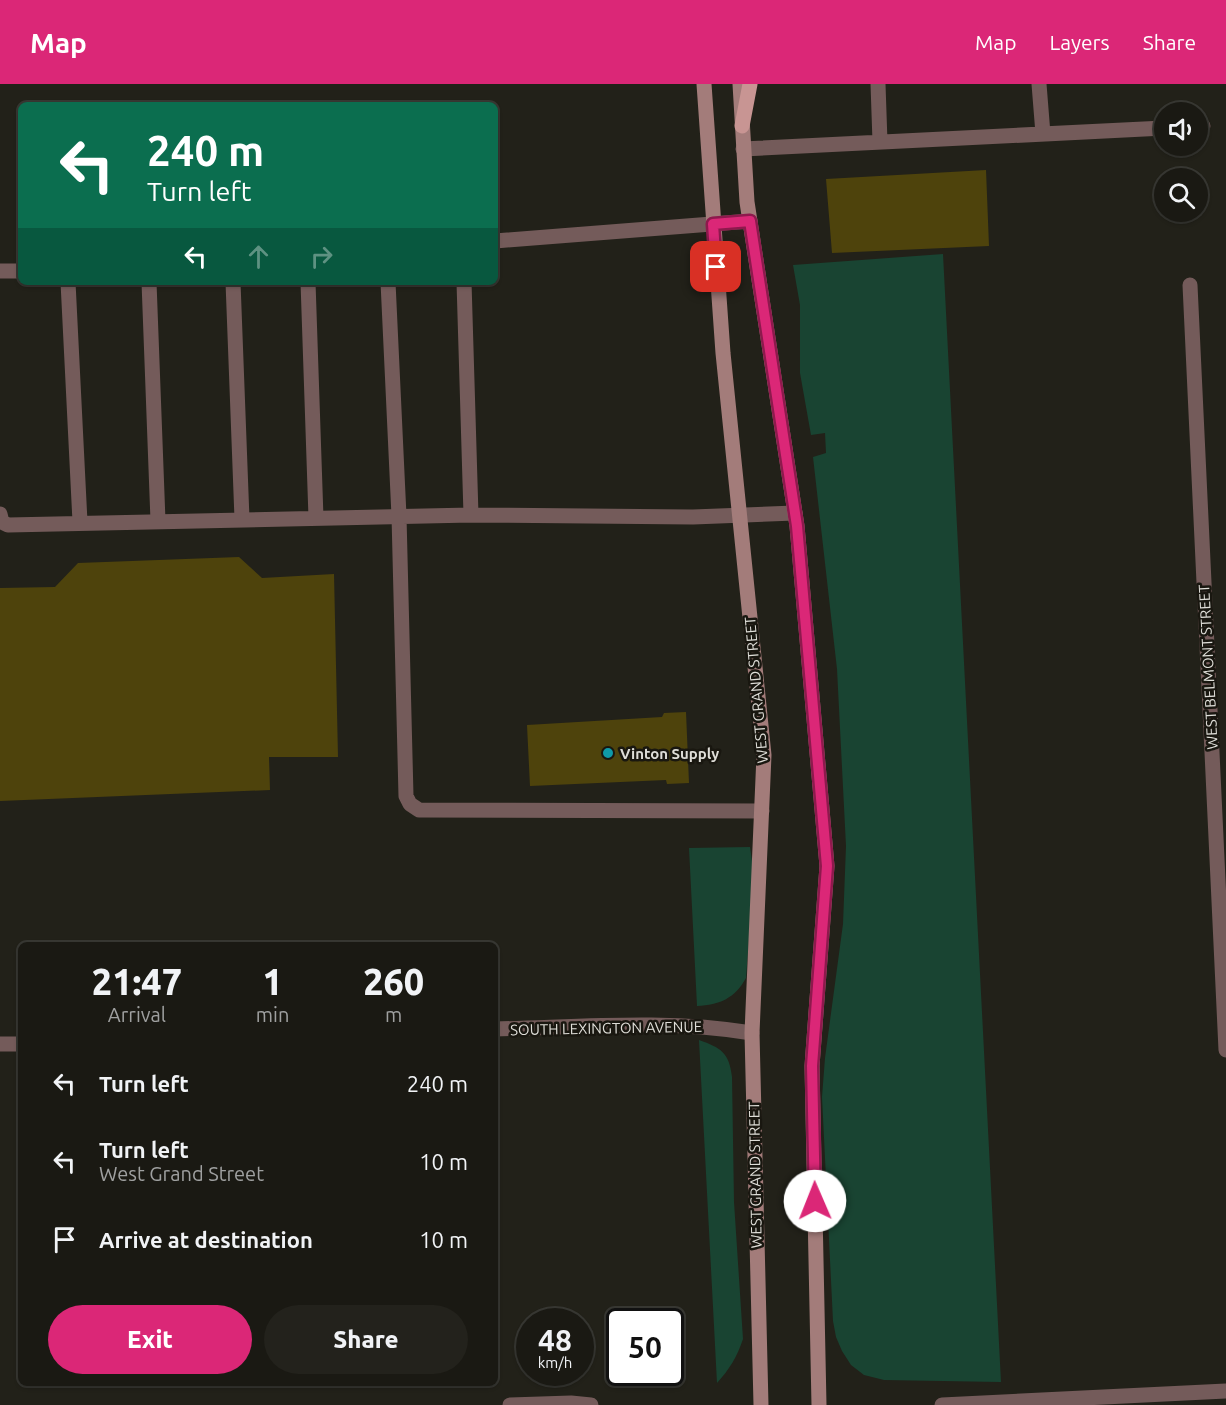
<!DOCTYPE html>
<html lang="en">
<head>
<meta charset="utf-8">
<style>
	body { margin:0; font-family:Ubuntu,sans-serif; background:#23221c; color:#f1f3f6; height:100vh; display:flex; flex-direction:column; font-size:22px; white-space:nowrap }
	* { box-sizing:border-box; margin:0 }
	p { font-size:20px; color:#9fa0a0 }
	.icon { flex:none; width:33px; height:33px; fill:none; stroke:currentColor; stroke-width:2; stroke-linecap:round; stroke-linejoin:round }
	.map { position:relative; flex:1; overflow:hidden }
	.sheet { position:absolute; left:18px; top:858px; width:480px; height:444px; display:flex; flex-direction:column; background:#1a1913; border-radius:9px; box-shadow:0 2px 4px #0004,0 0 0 2px #383833 }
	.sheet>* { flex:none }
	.guide { position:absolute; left:18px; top:18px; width:480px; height:183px; border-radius:9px; box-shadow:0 2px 4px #0004,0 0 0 2px #383833; background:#0b6e4f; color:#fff; overflow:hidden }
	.fabs { position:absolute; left:1154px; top:18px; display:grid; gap:12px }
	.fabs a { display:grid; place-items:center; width:54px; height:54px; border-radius:50%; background:#1a1913; box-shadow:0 2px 4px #0004,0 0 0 2px #383833; font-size:30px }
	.speed { position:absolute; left:516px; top:1224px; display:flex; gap:12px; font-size:30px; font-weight:700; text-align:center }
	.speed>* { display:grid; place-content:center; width:78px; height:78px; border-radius:50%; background:#1a1913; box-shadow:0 2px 4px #0004,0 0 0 2px #383833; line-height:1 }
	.speed small { font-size:15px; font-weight:400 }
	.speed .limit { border:3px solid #111; border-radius:9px; background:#fff; color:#111 }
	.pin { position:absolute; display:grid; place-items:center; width:51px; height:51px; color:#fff; margin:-26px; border-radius:12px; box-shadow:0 3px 9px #0006 }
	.me { position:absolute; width:66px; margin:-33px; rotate:359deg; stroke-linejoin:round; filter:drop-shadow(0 0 4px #0008) }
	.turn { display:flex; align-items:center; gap:21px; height:126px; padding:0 30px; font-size:27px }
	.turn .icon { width:78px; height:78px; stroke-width:2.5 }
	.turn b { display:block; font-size:42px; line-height:51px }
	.lanes { display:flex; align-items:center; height:57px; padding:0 30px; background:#0003; justify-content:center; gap:30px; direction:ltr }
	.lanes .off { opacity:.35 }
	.eta { display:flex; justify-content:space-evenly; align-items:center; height:102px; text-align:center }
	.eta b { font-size:36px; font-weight:800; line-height:42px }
	.button { display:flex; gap:12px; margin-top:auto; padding:12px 30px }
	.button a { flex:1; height:69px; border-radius:36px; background:#db2777; color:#fff; font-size:24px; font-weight:800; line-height:69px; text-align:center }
	.button a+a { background:#23221c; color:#f1f3f6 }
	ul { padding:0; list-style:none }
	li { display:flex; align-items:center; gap:18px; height:78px; padding:0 30px }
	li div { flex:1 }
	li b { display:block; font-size:22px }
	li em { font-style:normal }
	header { display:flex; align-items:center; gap:36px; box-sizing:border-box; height:84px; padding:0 30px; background:#db2777; color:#fff }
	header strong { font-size:28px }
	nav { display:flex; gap:33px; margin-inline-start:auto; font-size:21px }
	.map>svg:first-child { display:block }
	.green { fill:#194432 }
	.building { fill:#4e430c }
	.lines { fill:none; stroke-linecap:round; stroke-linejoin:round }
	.lane { stroke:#745b5a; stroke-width:15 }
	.street { stroke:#745b5a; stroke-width:15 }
	.secondary { stroke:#a37c7a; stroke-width:15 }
	.primary { stroke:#c89593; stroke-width:15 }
	.route-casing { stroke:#8e194d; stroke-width:15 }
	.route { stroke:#db2777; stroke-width:10 }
	.culture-dot { fill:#0f9aa8; stroke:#191710; stroke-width:2 }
	.labels { text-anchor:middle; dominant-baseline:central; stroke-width:5; stroke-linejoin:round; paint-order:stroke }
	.street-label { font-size:15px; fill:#dfded8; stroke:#191710 }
	.poi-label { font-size:15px; font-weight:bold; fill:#dfded8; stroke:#191710; text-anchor:start }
</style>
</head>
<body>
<header>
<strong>Map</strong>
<nav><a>Map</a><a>Layers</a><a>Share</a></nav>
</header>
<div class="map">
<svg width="1226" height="1321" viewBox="0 0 1226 1321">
	<rect width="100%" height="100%" fill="#222119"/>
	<path class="green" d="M943,170L1001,1298L884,1296L864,1291L851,1281L842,1267L836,1253L833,1237L822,1013L825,974L843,840L846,762L837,585L813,373L826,369L825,349L811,351L800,289V221L793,181Z
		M750,763L754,790L746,894C735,914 720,921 697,922L689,764Z
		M699,956C721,964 729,968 732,993L734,1118L743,1255C737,1273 729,1286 717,1299Z"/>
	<path class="building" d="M986,86L989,162L832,169L826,95Z
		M239,473L262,494L334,490L338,673H269L270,706L0,717V504L55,503L78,479Z
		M686,628L689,699L667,700L666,696L530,702L527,641L662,633L664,629Z"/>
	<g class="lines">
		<path class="lane" d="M878,0L880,58
			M1039,0L1043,50
			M1197,42H1203
			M743,65L1164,44
			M495,157L750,137
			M0,187H21
			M68,198L80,438
			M149,198L158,437
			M233,198L242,435
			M308,198L316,434
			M388,198L399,432L406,712L410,720L419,726L762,727
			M464,198L471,431
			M0,430L2,438L8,441L471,431L693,433L795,429"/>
		<path class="street" d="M1190,201L1226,966
			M495,945C581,943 667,935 752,949
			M0,960H21
			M510,1321L571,1319L591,1321
			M942,1321L1226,1307"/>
		<path class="secondary" d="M704,0L723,269L764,671L752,949L761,1321
			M740,0L747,118L797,442L827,782L812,982L819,1321"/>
		<path class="primary" d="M742,42L750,0"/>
	</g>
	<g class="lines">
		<g class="route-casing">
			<path id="route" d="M716,183L713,140L750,137L797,442L827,782L812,982L815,1117"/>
		</g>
		<use href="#route" class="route"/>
	</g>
	<circle class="culture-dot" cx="608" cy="669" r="6"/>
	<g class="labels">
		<g class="street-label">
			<text transform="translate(1208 583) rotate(-93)">WEST BELMONT STREET</text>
			<text transform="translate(756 606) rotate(-95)">WEST GRAND STREET</text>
			<text transform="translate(606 944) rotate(-1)">SOUTH LEXINGTON AVENUE</text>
			<text transform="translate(755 1091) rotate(-91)">WEST GRAND STREET</text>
		</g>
		<g class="poi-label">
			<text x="620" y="669">Vinton Supply</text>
		</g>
	</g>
</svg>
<div class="fabs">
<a><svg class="icon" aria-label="sound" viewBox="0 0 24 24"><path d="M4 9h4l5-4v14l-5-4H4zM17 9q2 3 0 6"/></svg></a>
<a><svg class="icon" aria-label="search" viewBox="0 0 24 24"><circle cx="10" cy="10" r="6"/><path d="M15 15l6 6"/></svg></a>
</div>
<div class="speed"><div>48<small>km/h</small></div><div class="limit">50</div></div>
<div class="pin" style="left:716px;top:183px;background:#d93025"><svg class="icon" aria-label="arrive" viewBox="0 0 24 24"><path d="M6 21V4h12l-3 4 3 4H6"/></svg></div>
<svg class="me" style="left:815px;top:1117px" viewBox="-20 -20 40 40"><circle r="19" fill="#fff"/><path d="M0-13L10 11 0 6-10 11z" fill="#db2777"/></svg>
<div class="guide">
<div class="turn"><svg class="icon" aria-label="left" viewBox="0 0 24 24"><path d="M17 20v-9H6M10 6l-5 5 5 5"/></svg><div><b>240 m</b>Turn left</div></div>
<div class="lanes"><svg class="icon" aria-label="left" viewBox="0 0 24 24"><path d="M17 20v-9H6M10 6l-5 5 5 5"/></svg><svg class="icon off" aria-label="ahead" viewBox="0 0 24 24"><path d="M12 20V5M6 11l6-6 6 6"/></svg><svg class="icon off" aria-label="right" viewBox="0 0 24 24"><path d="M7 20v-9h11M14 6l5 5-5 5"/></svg></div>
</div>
<section class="sheet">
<div class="eta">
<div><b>21:47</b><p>Arrival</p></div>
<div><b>1</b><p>min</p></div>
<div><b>260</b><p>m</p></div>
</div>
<ul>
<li><svg class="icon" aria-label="left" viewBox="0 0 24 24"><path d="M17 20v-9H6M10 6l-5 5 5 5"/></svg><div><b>Turn left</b></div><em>240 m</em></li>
<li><svg class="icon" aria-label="left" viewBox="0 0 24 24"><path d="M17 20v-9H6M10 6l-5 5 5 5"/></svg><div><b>Turn left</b><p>West Grand Street</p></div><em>10 m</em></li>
<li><svg class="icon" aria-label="arrive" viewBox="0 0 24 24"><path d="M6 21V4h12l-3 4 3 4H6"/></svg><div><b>Arrive at destination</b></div><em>10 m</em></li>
</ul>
<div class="button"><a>Exit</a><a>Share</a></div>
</section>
</div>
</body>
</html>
